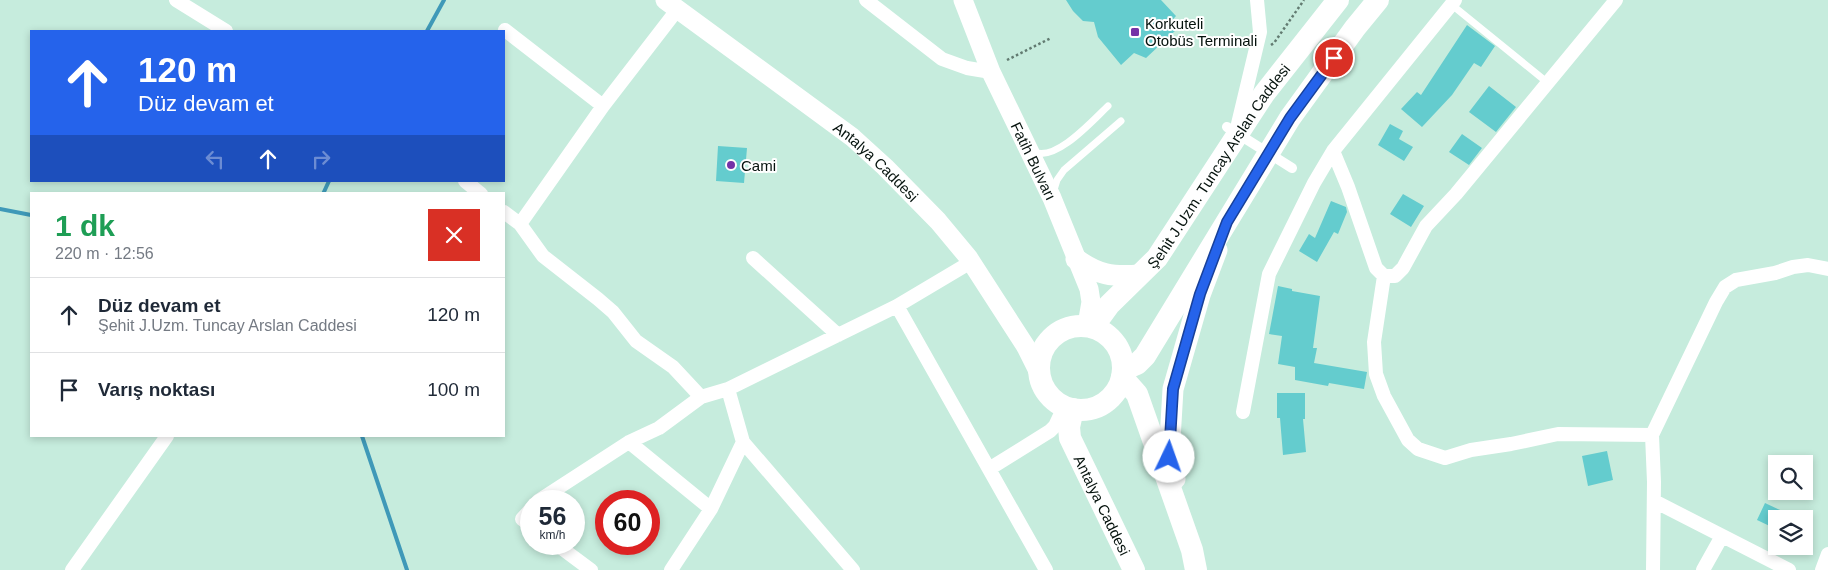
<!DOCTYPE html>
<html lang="tr">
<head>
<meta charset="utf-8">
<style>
	body { margin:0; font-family:Arial,sans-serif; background:#f2f2f3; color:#1f2937; height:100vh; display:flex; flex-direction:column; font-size:19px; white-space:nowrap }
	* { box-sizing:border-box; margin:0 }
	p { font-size:16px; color:#747a83 }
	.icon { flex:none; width:28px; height:28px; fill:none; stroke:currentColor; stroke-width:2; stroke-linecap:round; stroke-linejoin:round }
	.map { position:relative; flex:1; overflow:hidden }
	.sheet { position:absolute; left:30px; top:192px; width:475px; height:245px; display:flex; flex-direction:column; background:#fff; border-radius:0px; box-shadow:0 2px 8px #0003 }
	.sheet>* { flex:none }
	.banner { position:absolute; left:30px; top:30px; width:475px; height:152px; border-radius:0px; box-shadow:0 2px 8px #0003; background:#2563eb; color:#fff; overflow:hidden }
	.fabs { position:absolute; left:1768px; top:455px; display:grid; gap:10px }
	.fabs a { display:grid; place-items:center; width:45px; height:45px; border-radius:0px; background:#fff; box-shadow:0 2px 8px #0003; font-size:25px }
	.speed { position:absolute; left:520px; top:490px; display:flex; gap:10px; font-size:25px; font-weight:700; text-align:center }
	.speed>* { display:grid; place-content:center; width:65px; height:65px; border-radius:50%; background:#fff; box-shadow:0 2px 8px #0003; line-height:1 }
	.speed small { font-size:12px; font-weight:400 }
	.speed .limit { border:8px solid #d22; background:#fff; color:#111 }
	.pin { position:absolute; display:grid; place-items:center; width:42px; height:42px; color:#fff; margin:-21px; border:2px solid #fff; border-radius:50%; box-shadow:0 1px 5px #0007 }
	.me { position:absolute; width:55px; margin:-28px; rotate:3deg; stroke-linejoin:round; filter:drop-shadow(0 0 4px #0008) }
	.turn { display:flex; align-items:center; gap:18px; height:105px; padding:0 25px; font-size:22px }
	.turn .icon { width:65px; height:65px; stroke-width:2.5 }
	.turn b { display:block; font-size:35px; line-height:42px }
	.lanes { display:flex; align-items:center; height:48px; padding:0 25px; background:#0003; justify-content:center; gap:25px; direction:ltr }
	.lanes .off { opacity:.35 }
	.round { display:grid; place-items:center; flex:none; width:52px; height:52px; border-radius:0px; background:#f2f2f3 }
	.overview { display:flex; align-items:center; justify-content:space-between; height:85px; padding:0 25px }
	h1 { font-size:30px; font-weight:800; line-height:38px; color:#1e9e55 }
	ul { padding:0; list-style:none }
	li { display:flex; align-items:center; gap:15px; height:75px; padding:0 25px; border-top:1px solid #e0e1e3 }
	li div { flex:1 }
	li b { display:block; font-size:19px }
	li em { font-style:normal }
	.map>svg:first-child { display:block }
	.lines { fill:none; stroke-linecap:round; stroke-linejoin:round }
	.stream { stroke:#3f99b8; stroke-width:4 }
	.building { fill:#64ccce }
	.path { stroke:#627b71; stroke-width:2.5; stroke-dasharray:2.5 2.5; stroke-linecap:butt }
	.service { stroke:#fff; stroke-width:7 }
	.pedestrian { stroke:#fff; stroke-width:10 }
	.minor { stroke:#fff; stroke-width:14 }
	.secondary { stroke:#fff; stroke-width:19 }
	.primary { stroke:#fff; stroke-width:21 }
	.trunk { stroke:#fff; stroke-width:22 }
	.route-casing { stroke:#184099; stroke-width:12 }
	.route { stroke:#2563eb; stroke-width:9 }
	.poi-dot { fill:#7432a7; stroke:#fff; stroke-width:2 }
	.labels { text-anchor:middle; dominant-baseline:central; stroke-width:4; stroke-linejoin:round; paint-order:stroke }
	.poi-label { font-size:15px; fill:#05120d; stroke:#fff; text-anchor:start }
	.street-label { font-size:15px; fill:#05120d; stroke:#fff }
</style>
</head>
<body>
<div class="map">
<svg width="1828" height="570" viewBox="0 0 1828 570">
	<rect width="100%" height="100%" fill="#c6ecdd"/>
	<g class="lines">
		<path class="stream" d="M427,31L444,0
			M323,194L329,181
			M0,209L31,215
			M362,436L407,570"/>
	</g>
	<path class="building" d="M1066,0H1161L1176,16L1169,24L1176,30L1146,58L1134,53L1121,65L1098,37L1094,22L1083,21L1073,11Z
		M1467,25L1495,46L1481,67L1474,63L1452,95L1422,127L1401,109L1417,92L1421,95Z
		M1489,86L1516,107L1496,132L1469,112Z
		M1390,124L1403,131L1399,139L1413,147L1404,161L1378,145Z
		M1462,134L1482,148L1469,165L1449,152Z
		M718,146L747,148L744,183L716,181Z
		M1403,194L1424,206L1411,227L1390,214Z
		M1331,201L1346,207L1347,212L1338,234L1334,232L1317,262L1299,251L1309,234L1315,238Z
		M1278,286L1292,289V291L1320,296L1313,348H1317L1314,363L1367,372L1364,389L1329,383L1328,386L1295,380V367L1278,364L1282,336L1269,334Z
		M1277,393H1305V419H1303L1306,452L1283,455L1280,418H1277Z
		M1607,451L1613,480L1588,486L1582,456Z
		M1765,503L1799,519H1776V529L1757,520Z"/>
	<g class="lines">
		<path class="path" d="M1271,45L1274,43L1304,0
			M1007,60L1051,38"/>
		<path class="service" d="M1452,5L1548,83
			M1034,152C1056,162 1093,120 1108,106
			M1053,193L1057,180L1064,170L1121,121"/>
		<path class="pedestrian" d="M1227,127L1292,168"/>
		<path class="minor" d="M176,0L226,31
			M866,0L942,59L967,68L991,72
			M505,30L603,106
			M1238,124L1260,32L1257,0
			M1333,151L1348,187L1376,268L1384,276H1395L1403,268L1426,226L1456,194L1616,0
			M465,181L481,194
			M504,212L520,224L543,256L598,299L613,312L636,341L673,367L701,397
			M520,224L603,106L677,10
			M753,258L838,335
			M1384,276L1374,342L1376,374L1384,396L1408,440L1418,449L1445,458L1471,450L1511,444L1558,434L1652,435
			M897,306L1046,570
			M1243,412L1269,274L1314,183L1333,151L1455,0
			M629,442L711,509
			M743,442L853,570
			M989,469L1050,431L1055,426L1064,407
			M538,501L629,442L659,428L701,397L728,389L897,306L971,262
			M1654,501L1789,570
			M531,509L522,519L531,526
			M556,544L591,570
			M72,570L167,436
			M671,570L711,509L743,442L728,389
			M1653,570L1654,482L1652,435L1716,302L1725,287L1736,280L1775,273L1793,267L1808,265L1828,269
			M1703,570L1722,536
			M1822,570L1828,554"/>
		<g class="secondary">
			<path id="s1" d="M665,0L852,137L885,167L938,221L968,257L1026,347L1038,371"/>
			<path id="s2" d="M963,0L991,72L1052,198L1089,289L1091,302L1087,325"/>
		</g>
		<path class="primary" d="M1076,259C1098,275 1112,277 1139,275
			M1175,479L1169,457L1173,389L1200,295L1217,250"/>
		<g class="trunk">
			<circle cx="1081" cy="368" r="42"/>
			<path id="s3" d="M1093,327L1109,305L1157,258L1264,94L1338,0"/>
			<path d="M1123,370L1137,364L1145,356L1290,118L1355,28L1378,0"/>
			<path d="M1122,377L1137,394L1192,550L1196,570"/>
			<path id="s4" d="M1073,409L1069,427L1070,438L1134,570"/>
		</g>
	</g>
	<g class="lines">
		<g class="route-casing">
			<path id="route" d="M1169,457L1173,389L1200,294L1227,222L1290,118L1334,58"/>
		</g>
		<use href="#route" class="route"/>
	</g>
	<g class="poi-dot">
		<rect x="1130" y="27" width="10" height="10" rx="2.5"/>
		<circle cx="731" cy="165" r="5"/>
	</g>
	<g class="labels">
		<g class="poi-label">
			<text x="1145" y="23">Korkuteli<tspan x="1145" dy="17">Otobüs Terminali</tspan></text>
			<text x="741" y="165">Cami</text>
		</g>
		<g class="street-label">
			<text stroke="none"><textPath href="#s1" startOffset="266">Antalya Caddesi</textPath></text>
			<text stroke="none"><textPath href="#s2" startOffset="176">Fatih Bulvarı</textPath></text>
			<text stroke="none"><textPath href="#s3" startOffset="205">Şehit J.Uzm. Tuncay Arslan Caddesi</textPath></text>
			<text stroke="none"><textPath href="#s4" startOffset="104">Antalya Caddesi</textPath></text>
		</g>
	</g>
</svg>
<div class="fabs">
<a><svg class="icon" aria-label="search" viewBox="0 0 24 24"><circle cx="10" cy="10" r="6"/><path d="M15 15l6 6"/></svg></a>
<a><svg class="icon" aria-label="layers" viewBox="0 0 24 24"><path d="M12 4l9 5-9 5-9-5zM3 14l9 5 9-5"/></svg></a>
</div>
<div class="speed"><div>56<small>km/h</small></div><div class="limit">60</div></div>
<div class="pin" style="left:1334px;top:58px;background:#d93025"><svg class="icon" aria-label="arrive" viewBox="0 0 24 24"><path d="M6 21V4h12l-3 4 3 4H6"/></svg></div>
<svg class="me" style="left:1169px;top:457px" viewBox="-20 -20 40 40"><circle r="19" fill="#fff"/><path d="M0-13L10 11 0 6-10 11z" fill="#2563eb"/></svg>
<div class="banner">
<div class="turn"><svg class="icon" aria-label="ahead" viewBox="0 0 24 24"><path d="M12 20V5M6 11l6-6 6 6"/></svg><div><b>120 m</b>Düz devam et</div></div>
<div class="lanes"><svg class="icon off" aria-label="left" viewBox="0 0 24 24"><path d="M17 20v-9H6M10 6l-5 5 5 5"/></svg><svg class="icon" aria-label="ahead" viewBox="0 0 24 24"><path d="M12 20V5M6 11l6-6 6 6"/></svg><svg class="icon off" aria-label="right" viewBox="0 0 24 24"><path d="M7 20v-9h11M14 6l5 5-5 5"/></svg></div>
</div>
<section class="sheet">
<div class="overview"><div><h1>1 dk</h1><p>220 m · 12:56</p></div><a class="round" style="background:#d93025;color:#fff"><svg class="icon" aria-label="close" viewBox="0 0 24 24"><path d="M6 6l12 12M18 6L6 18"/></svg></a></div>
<ul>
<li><svg class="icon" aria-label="ahead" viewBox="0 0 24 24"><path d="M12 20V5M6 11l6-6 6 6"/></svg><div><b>Düz devam et</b><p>Şehit J.Uzm. Tuncay Arslan Caddesi</p></div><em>120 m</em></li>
<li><svg class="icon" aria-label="arrive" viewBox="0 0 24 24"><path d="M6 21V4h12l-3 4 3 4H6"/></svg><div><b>Varış noktası</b></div><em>100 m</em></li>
</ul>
</section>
</div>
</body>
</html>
